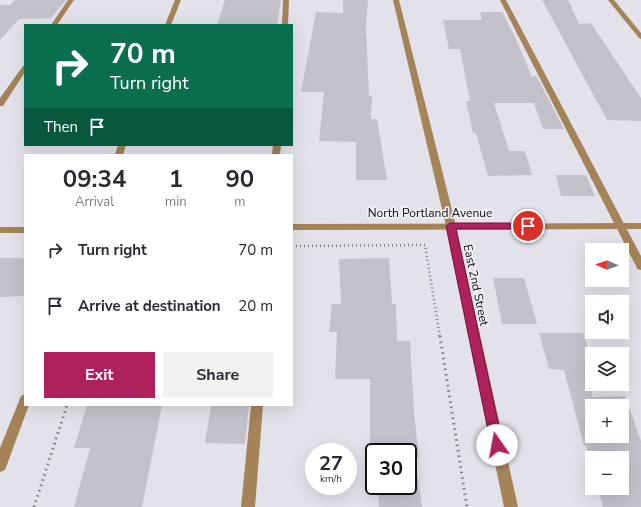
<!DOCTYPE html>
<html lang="en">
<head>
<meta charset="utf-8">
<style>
	body { margin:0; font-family:"Nunito Sans",sans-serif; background:#f2f2f3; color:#2b2b33; height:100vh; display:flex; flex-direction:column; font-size:15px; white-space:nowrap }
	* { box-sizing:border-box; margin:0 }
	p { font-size:13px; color:#7c7c81 }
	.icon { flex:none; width:22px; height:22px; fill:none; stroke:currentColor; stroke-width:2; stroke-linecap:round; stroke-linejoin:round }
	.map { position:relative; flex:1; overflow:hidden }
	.details { position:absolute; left:24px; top:154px; width:269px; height:252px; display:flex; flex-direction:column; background:#fff; border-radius:0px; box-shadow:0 4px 16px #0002 }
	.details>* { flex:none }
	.banner { position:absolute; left:24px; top:24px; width:269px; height:122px; border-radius:0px; box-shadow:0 4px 16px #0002; background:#0b6e4f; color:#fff; overflow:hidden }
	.needle { width:26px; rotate:272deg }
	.fabs { position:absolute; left:585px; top:243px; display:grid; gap:8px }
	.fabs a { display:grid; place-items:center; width:44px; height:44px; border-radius:0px; background:#fff; box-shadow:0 4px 16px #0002; font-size:20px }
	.speed { position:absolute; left:305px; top:443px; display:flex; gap:8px; font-size:20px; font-weight:700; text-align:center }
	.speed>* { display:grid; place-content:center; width:52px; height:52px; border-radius:50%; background:#fff; box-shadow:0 4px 16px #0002; line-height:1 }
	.speed small { font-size:10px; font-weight:400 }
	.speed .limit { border:2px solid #111; border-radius:6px; background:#fff; color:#111 }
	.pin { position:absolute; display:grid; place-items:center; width:34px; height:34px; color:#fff; margin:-17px; border:2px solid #fff; border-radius:50%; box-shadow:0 1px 4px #0007 }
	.me { position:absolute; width:44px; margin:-22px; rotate:348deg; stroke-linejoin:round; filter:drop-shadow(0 0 3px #0008) }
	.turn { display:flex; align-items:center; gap:14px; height:84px; padding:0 20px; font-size:18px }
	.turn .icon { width:52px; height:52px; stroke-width:2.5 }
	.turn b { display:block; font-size:28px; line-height:34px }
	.then { display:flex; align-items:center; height:38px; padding:0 20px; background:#0003; gap:8px; font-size:15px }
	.eta { display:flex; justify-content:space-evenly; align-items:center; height:68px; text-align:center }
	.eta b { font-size:24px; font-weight:700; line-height:28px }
	.action { display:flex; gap:8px; margin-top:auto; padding:8px 20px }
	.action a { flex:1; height:46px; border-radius:0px; background:#af215a; color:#fff; font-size:16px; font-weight:700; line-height:46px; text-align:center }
	.action a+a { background:#f2f2f3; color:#2b2b33 }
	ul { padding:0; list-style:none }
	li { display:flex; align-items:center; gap:12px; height:56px; padding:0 20px }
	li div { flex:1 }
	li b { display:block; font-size:15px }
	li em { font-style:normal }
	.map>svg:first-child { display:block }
	.building { fill:#c3c2cb; fill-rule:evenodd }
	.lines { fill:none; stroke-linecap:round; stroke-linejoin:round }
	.path-far1 { stroke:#7d7d83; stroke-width:2.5; stroke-dasharray:1 3; stroke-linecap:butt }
	.path { stroke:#7d7d83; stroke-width:3; stroke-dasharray:1.5 4; stroke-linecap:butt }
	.service { fill:#a58358; fill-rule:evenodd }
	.minor { fill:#a58358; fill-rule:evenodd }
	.tertiary { fill:#a58358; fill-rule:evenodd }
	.route { fill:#af215a; stroke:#72153a }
	.labels { text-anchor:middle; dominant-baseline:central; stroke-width:3.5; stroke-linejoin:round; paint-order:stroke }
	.street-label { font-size:12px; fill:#0d0d10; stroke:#f0eff8 }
</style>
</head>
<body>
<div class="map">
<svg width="641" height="507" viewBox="0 0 641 507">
	<rect width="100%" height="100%" fill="#e3e2eb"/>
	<path class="building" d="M15,0H66L51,18L19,19L0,40V5H10Z
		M225,0H281L277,25H217Z
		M343,0H368L366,28L369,96H372L371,119H377L387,180H356V142L319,141L324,92H301L316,12L343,13Z
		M542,0H568L579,24L591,23L641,98V121L607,120Z
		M480,12H502L516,39L532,77L536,75L564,129H543L534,103H494L509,151H525L532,175L488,176L476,133H473L466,101H470L460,49H449L443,20H482Z
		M556,175H586L595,196H561Z
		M0,258H25V296L0,297Z
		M389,258L392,304H396L397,341H410L414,413L419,458H415L422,507H379L378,486H408V452H374V457L370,456V379H335L337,332H329L332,304H341L339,259Z
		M493,278H524L537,324H502Z
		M539,333H583L592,361V397L625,396L641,441V507H603L598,488H622V458H592V468L586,446H584L564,370L549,369ZM592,406H622V436H592Z
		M87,405H162L142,507H74L90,448H74Z
		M211,406H249L245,444L205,443Z"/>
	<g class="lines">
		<path class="path-far1" d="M292,246L425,245L440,337"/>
		<path class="path" d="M440,336L467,507
			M34,507L67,405"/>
		<path class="service" d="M68,0H74L57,25H51Z
			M283,0H289L288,25H282Z
			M500,0H506L641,256V270L637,269L636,266Z
			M25,65V72L3,106H0V98L23,66Z
			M273,145H281L280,155H272Z
			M251,405H263L255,507H241Z"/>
		<path class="minor" d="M175,0H181L171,25H165Z
			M393,0H399L456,226L518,507H504L446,226Z
			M608,0H614L641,33V39L639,38Z
			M118,145H126L123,155H115Z
			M25,394V405H29L5,470L0,472V448L21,396Z"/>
		<path class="tertiary" d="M641,223V229L292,230V224Z
			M0,227H25V233H0Z"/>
	</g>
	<path class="route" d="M450,223H528L532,226L528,229H456L503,445L502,449L497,450L493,449L491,445L446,226Z"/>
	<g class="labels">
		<g class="street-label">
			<text x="430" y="213">North Portland Avenue</text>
			<text transform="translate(476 285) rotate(78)">East 2nd Street</text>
		</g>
	</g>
</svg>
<div class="fabs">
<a><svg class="needle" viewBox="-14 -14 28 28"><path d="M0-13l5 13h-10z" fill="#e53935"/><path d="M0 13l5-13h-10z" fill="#7c7c81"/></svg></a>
<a><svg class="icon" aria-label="sound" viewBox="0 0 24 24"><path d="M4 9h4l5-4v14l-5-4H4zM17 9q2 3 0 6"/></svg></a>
<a><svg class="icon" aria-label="layers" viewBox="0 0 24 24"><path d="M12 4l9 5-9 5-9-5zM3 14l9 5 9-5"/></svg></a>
<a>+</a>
<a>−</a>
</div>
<div class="speed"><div>27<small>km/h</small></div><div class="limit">30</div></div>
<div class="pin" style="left:528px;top:226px;background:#d93025"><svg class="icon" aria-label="arrive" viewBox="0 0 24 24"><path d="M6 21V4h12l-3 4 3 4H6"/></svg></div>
<svg class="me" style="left:497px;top:445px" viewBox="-20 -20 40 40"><circle r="19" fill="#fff"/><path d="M0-13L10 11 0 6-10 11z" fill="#af215a"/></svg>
<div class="banner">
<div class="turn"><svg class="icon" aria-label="right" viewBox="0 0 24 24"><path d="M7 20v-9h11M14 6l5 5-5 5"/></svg><div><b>70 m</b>Turn right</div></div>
<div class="then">Then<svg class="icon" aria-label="arrive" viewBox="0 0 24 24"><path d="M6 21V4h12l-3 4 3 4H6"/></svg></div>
</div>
<section class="details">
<div class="eta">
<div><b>09:34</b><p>Arrival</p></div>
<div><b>1</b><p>min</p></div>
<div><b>90</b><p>m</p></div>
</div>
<ul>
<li><svg class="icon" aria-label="right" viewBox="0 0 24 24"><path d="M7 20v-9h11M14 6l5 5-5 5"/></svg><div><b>Turn right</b></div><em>70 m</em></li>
<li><svg class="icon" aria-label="arrive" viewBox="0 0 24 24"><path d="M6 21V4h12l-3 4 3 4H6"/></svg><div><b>Arrive at destination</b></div><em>20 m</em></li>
</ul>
<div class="action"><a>Exit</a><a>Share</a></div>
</section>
</div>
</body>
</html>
